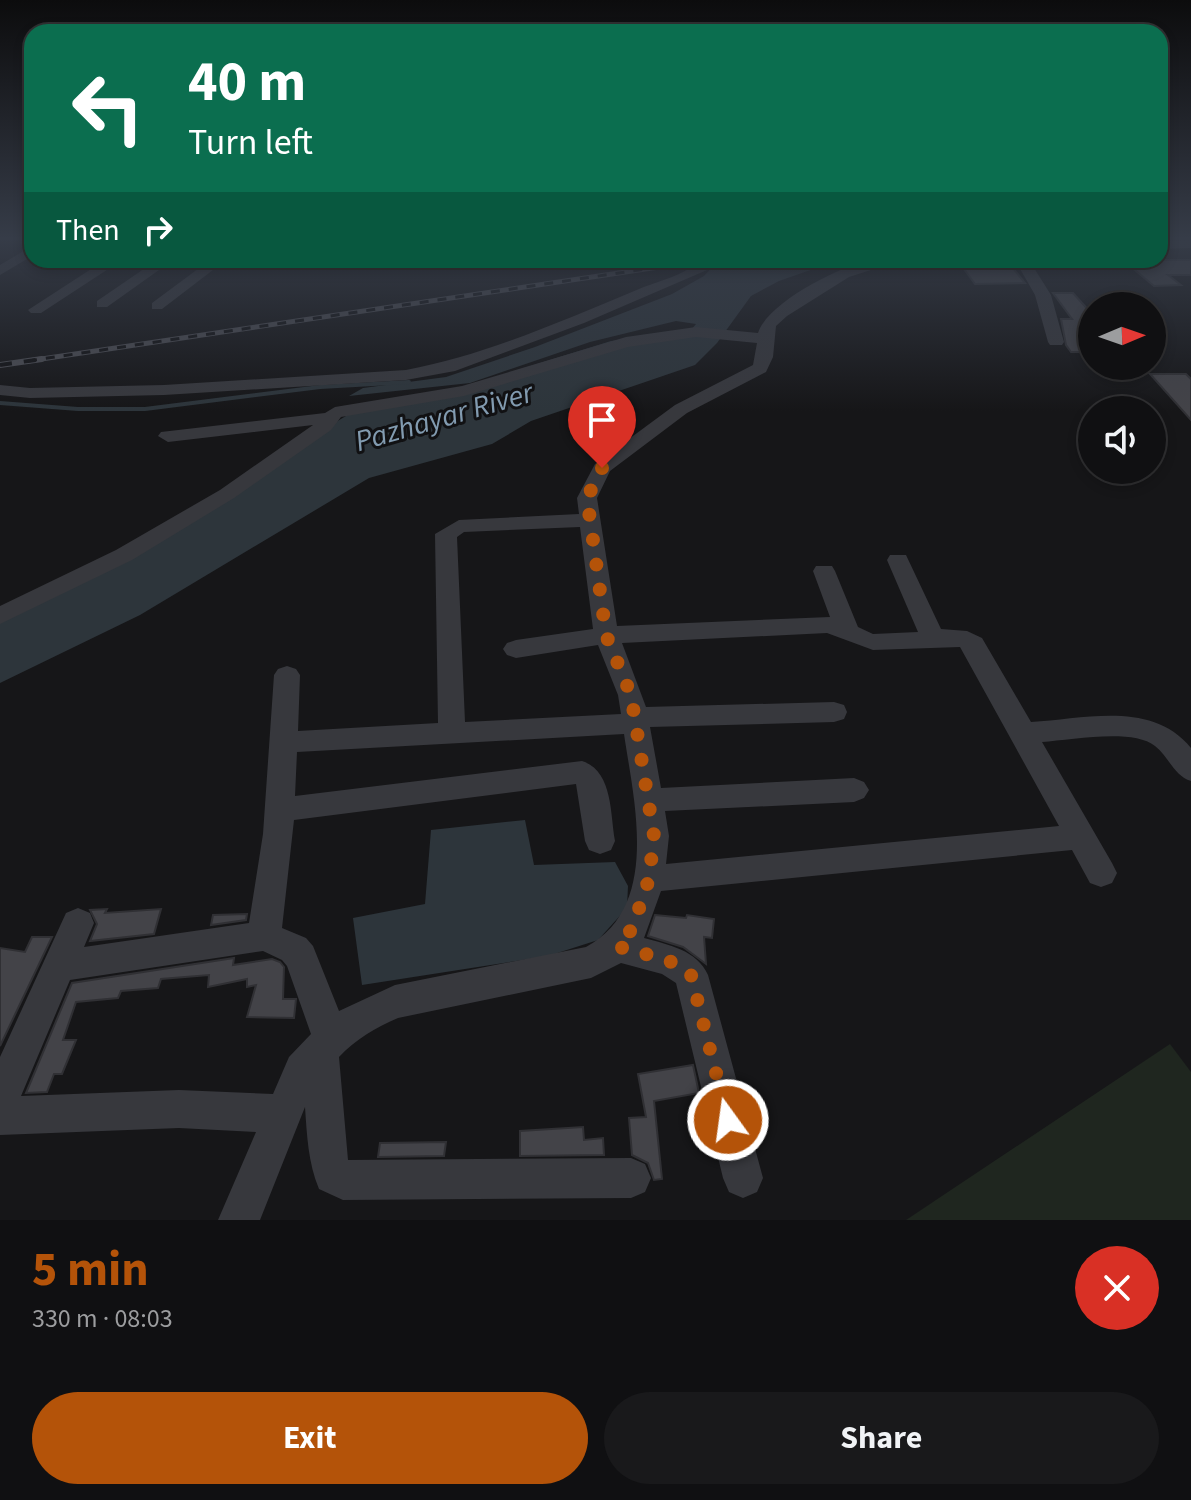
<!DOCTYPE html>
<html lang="en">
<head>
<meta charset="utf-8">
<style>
	body { margin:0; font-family:"Source Sans 3",sans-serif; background:#19191b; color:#f1f3f6; height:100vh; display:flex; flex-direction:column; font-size:30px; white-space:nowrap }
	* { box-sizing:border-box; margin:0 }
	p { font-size:26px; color:#9c9d9f }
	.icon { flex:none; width:44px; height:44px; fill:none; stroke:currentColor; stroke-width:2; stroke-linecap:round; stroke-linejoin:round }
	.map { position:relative; height:1220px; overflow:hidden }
	.details { display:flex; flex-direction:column; background:#101012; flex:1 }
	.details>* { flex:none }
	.guide { position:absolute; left:24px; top:24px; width:1144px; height:244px; border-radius:24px; box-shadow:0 4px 12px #0003,0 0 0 2px #303032; background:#0b6e4f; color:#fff; overflow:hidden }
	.needle { width:52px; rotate:88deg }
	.tools { position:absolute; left:1078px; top:292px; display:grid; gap:16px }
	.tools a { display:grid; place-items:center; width:88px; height:88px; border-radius:50%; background:#101012; box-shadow:0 4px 12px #0003,0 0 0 2px #303032; font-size:40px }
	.pin { position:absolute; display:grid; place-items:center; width:68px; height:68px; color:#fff; margin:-82px -34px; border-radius:50% 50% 50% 0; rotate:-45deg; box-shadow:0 0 8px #0007 }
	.pin .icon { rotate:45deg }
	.me { position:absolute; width:88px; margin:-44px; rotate:346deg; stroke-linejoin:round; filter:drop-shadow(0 0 6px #0008) }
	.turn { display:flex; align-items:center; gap:28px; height:168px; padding:0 32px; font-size:36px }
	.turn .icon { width:104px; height:104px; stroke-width:2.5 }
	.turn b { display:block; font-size:56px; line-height:68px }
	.then { display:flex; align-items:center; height:76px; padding:0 32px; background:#0003; gap:16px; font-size:30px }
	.round { display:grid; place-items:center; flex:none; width:84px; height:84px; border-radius:42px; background:#19191b }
	.overview { display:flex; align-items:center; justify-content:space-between; height:136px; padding:0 32px }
	h1 { font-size:48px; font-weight:700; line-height:60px; color:#b45309 }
	.cta { display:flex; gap:16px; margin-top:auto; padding:16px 32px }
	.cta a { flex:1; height:92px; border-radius:48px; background:#b45309; color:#fff; font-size:32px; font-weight:700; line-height:92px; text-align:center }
	.cta a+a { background:#19191b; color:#f1f3f6 }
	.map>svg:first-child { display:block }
	.green { fill:#1f261f }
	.water { fill:#2d353b }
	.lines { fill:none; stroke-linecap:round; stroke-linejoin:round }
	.stream { stroke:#2d353b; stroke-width:4 }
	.building { fill:#434348; stroke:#303034; stroke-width:2 }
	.minor { fill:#37383d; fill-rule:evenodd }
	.rail-far1-casing { stroke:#4b4c52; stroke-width:5 }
	.rail-casing { stroke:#4b4c52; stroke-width:6 }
	.rail-far1 { stroke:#111113; stroke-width:3; stroke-dasharray:9; stroke-linecap:butt }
	.rail { stroke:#111113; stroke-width:4; stroke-dasharray:12; stroke-linecap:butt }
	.route { stroke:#b45309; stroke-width:14; stroke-dasharray:0 25.2 }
	.labels { text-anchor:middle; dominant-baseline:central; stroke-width:6; stroke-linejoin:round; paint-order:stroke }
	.water-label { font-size:30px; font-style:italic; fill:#829bb0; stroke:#111113 }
</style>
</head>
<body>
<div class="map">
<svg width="1191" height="1220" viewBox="0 0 1191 1220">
	<rect width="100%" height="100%" fill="#161618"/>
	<path class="green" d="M1170,1044L1191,1072V1220H906Z"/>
	<path class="water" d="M726,260H857L819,267L779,281L751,296L717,343L695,365L531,421L492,444L369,478L140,615L0,683V623L366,404L447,392L611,341L691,330L696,324L676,321L590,342L470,383L349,396L363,388L446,377L535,347L672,294L704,276L717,262Z
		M525,820L534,865L615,862L628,886L627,908L598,940L548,956L362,985L353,918L425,904L431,830Z"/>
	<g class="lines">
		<path class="stream" d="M0,403L78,409H145L320,387L409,382"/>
	</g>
	<path class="building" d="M1123,260H1191V275H1168L1181,285L1154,286Z
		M1008,262L1025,283L975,284L961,265Z
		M1053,293H1073L1092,314V327H1085L1091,336L1079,335L1092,348V352H1071L1066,345L1061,319H1072Z
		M1150,374H1186L1191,379V420Z
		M107,909L105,913L161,909L154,934L90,941L97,924L90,910Z
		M247,914L246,920L211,925L213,915Z
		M655,915L686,918L687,915L714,919L712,938L704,937L706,964L683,947L648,936Z
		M32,937H52L0,1046V948L25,952Z
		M234,958L233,965L272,959L280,962L284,967L283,999H296L294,1018L247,1017L256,985L247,987V979L208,987L209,975L161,979L158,988L121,991L118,998L76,1002L63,1040H76L62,1074H54L47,1092L26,1093L72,983Z
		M693,1065L699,1093L654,1101L662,1179L654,1180L648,1163L632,1155L629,1118L646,1117L638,1074Z
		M583,1127L584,1140L603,1138L604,1155L520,1156V1131Z
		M446,1142L444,1156L378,1157L380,1143Z"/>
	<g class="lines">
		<path class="minor" d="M1191,240V248L1160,249V241Z
			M32,246V256L0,275V265Z
			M105,260H122L41,313H31L28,310Z
			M157,260H173L107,307H97V301Z
			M210,260H226L162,309H152V303Z
			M700,260H715L707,270L584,323L455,371L406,380L164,395L30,398L0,395V385L30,388L164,385L406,370C486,355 564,320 639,289C658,281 686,275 700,260Z
			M870,260H902L849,277L787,316L776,326L773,357L766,372L687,413L610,471L597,498L617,626L830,617L813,571L816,566H832L835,571L858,627L873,634L918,632L887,560L890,555H906L941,629L967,631L982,638L1031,722C1085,719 1152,700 1191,748V781C1174,776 1169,757 1155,746C1133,728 1071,740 1042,742L1112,863L1117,873L1112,883L1101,887L1090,883L1072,850L661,891L644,938C669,945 697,950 708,975L763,1178L757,1192L743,1198L729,1192L723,1178L676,983L662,974L621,963L591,978L398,1018C375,1028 356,1039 339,1057L348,1160L631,1158L645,1164L651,1178L645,1192L631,1198L343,1200L319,1189C308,1162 307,1136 305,1107L260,1220H218L256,1132L179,1128L0,1135V1057L66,913L78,908L90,913L94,923L84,947L249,923L263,834L274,675L278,669L287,666L296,669L300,675L298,731L438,723L435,534L459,520L579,514L577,498L595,464L675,405L753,365L757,343L696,337L628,347L464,396L341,417L331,430L234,498L132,560L0,624V606L116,550L220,490L313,425L168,442L158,436L161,432L325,413L335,407L462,386L626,337L696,327L758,333C768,302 839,267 870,260ZM580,527L593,629L516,640L507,643L503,649L507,655L516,658L598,645L618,695L621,714L465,722L457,537L464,532ZM827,633L873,650L960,647L1059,826L666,864L669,836L665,811L854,802L864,798L869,790L864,782L854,778L661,788L650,727L834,722L844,719L847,712L844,705L834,702L646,707L622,643ZM624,734C634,802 661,907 586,947L395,985L339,1011L313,946L306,938L282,928L294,820L576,784L585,841L589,850L600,854L611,850L615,841C610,813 613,771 582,761L295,796L297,752ZM263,951L282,960L287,966L311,1034L289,1057L273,1094L179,1090L21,1096L70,980Z
			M1015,260H1029L1051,295L1064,342L1062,345H1050L1048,342L1035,295Z"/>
		<g class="rail-far1-casing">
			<path id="rail-far1" d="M28,361L706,260"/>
		</g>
		<g class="rail-casing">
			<path id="rail" d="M0,365L42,359"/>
		</g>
		<use href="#rail-far1" class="rail-far1"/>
		<use href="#rail" class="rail"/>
	</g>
	<linearGradient id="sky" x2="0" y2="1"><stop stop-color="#0c0c0d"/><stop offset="0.58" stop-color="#363c48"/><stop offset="1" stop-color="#363c48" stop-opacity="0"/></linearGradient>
	<rect width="1191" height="411" fill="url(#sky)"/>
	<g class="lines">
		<path class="route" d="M602,468L587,498L593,540L606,635L631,695L654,836L649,879L632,929L617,946C638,954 678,958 691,975L728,1120"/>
	</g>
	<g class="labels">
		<g class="water-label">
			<text transform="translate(444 417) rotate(-16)">Pazhayar River</text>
		</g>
	</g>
</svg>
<div class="tools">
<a><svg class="needle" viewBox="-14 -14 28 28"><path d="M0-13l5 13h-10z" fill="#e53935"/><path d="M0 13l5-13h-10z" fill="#9c9d9f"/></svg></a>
<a><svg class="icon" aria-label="sound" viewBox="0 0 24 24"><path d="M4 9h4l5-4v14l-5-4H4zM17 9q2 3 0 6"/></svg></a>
</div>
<div class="pin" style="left:602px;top:468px;background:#d93025"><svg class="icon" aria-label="arrive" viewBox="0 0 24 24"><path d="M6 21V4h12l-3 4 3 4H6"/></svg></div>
<svg class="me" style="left:728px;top:1120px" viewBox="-20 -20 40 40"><circle r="17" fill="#b45309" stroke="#fff" stroke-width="3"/><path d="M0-11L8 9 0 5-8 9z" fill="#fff"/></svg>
<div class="guide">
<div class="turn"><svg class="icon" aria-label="left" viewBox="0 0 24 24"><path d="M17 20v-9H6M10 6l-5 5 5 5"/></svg><div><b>40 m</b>Turn left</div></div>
<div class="then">Then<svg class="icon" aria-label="right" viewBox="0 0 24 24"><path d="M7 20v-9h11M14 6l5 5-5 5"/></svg></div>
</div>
</div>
<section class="details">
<div class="overview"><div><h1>5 min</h1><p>330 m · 08:03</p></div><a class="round" style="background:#d93025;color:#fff"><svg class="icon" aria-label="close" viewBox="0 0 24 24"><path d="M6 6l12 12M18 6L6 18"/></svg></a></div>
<div class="cta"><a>Exit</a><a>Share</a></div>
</section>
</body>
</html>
